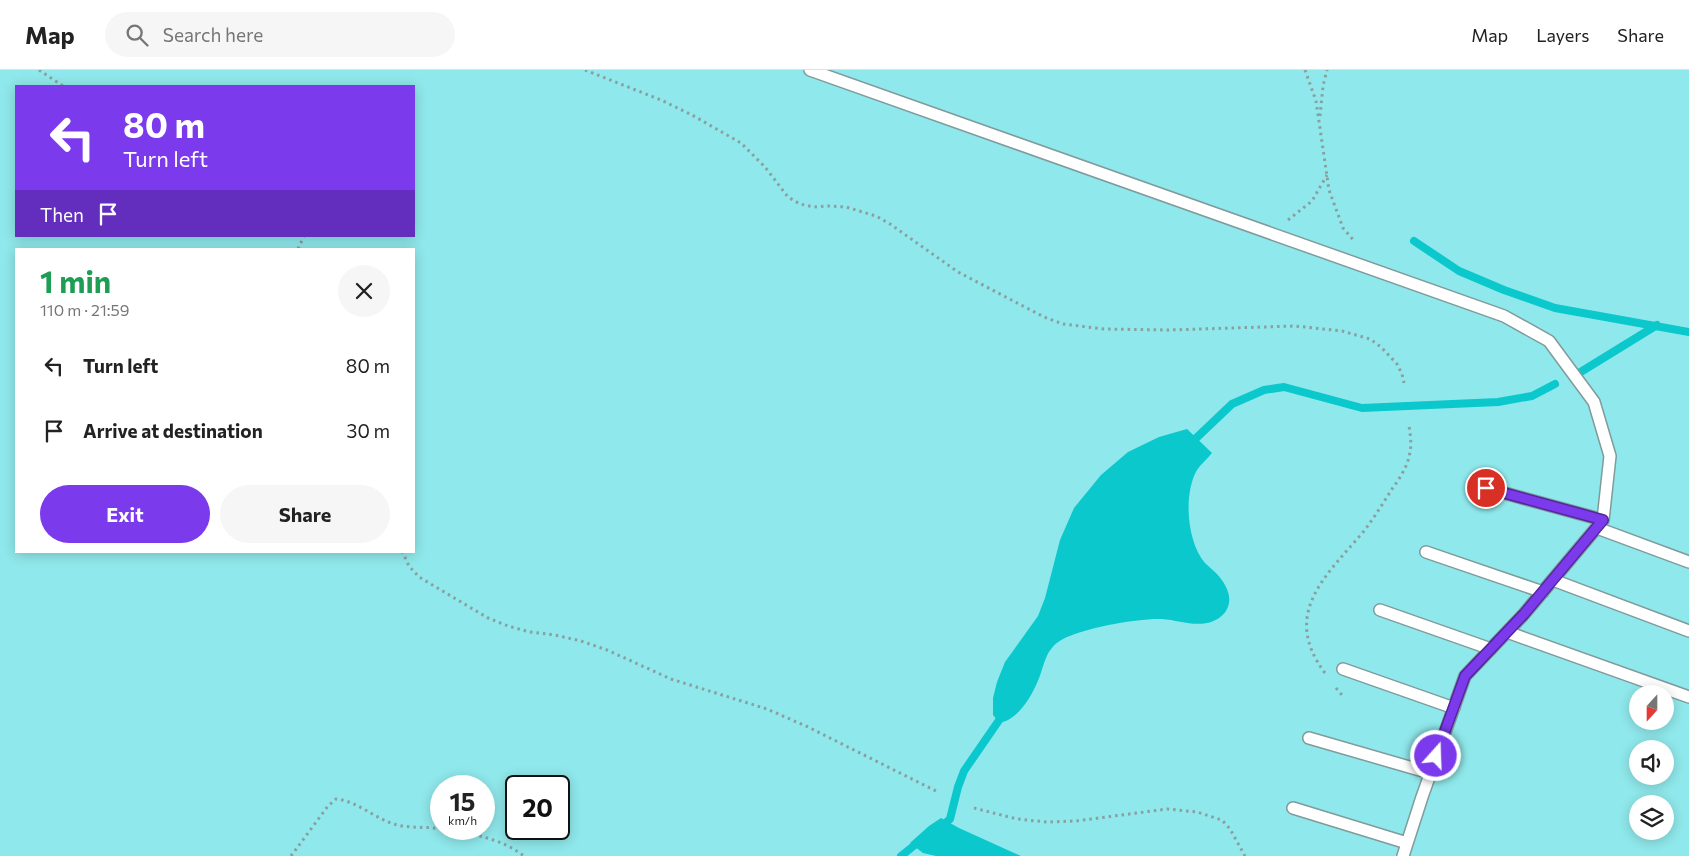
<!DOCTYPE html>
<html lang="en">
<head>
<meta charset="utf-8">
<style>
	body { margin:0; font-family:Commissioner,sans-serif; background:#f6f6f6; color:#222; height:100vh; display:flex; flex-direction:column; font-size:19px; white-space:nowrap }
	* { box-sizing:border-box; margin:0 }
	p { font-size:16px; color:#767676 }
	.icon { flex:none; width:28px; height:28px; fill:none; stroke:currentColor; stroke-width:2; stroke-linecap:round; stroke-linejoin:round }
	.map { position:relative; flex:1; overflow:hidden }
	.sheet { position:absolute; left:15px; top:178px; width:400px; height:305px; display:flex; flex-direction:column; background:#fff; border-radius:0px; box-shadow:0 2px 12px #0003 }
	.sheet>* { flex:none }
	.hud { position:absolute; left:15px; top:15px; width:400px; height:152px; border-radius:0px; box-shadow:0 2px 12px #0003; background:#7c3aed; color:#fff; overflow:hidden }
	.needle { width:32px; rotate:201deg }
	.buttons { position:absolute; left:1629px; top:615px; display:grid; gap:10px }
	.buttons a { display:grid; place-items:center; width:45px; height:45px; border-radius:50%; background:#fff; box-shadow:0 2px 12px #0003; font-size:25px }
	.speed { position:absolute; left:430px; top:705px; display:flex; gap:10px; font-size:25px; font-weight:700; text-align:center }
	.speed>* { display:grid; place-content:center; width:65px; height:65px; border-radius:50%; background:#fff; box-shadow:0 2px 12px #0003; line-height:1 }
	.speed small { font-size:12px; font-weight:400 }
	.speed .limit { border:2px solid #111; border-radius:8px; background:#fff; color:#111 }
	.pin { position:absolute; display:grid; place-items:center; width:42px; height:42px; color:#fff; margin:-21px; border:2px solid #fff; border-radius:50%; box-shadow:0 1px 5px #0007 }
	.me { position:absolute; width:55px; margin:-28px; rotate:20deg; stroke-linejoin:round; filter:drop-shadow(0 0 4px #0008) }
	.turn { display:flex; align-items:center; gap:18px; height:105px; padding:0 25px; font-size:22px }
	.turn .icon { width:65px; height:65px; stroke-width:2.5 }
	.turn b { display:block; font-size:35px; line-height:42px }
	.then { display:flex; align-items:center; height:48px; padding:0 25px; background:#0003; gap:10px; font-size:19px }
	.round { display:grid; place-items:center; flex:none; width:52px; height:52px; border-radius:26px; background:#f6f6f6 }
	.summary { display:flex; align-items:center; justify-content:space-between; height:85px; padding:0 25px }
	h1 { font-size:30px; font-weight:700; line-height:38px; color:#1e9e55 }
	.cta { display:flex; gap:10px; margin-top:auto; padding:10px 25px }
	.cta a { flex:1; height:58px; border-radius:30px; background:#7c3aed; color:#fff; font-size:20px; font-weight:700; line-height:58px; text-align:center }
	.cta a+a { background:#f6f6f6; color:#222 }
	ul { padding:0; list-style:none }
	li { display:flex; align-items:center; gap:15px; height:65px; padding:0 25px }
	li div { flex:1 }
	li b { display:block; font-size:19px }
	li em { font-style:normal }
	header { display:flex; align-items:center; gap:30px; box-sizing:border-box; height:70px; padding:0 25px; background:#fff; border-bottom:1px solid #e0e0e0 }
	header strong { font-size:24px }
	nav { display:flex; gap:28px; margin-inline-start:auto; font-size:18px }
	.search { width:350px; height:45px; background:#f6f6f6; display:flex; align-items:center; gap:12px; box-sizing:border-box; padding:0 18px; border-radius:28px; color:#767676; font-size:19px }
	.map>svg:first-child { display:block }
	.green { fill:#8fe8eb; fill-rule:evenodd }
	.water { fill:#0bc8cd }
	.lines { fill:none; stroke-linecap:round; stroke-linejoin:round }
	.stream { stroke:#0bc8cd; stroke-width:8 }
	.service-casing { stroke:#809b9c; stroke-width:14 }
	.path { stroke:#8a9fa0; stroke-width:3; stroke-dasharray:2.5 4; stroke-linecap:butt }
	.service { stroke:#fff; stroke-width:11 }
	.route-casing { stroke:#51269a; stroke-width:12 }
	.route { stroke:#7c3aed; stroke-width:9 }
</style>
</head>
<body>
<header>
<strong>Map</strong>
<div class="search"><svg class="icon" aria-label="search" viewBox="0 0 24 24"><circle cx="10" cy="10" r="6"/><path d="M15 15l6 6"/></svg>Search here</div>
<nav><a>Map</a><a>Layers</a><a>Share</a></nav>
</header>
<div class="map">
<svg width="1689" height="786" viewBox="0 0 1689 786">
	<rect width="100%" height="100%" fill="#d6f3f4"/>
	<path class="green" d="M0,0H1689V786H0ZM16,16H414V166H16ZM16,179H414V481H16ZM1638,624H1665V651H1638ZM1638,679H1665V706H1638ZM441,716H484V759H441ZM516,716H559V759H516ZM1638,734H1665V761H1638Z"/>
	<path class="water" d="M1187,359L1212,383C1208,388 1201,394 1197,400C1183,424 1187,473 1205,493C1209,497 1213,500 1217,504C1226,514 1234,528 1226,541C1222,547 1214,552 1207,553C1192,556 1177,550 1162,549C1138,548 1084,558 1063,569C1044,579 1045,596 1037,613C1031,627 1019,647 1003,652L997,650L993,645V628L997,612L1005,592L1038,546L1045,528L1060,470L1074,438L1101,405L1128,382L1159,367Z
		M941,748L959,758L1021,786H936L923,783L910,773L929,756Z"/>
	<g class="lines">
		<path class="stream" d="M1414,171L1459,201L1504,220L1555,238L1689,262
			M1579,303L1657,255
			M1191,373L1232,334L1264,320L1284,317L1362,338L1498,332L1532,326L1555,314
			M941,757L950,749L958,717L964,701L1004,643
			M901,786L921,770"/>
		<g class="service-casing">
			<path id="service" d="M810,0L1504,246L1549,271L1594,332L1610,386L1603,450L1524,544L1465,606L1422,727L1403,786
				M1486,418L1603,450
				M1597,458L1689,492
				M1426,482L1543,522
				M1553,510L1689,561
				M1380,540L1491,579
				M1507,562L1689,627
				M1343,599L1454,638
				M1309,668L1430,703
				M1293,738L1407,773"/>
		</g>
		<path class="path" d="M39,0L63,16
			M585,0L661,30L692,45L741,73L765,97L788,127L800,134L814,137L828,136L846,137L876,146L890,154L958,202L1044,247L1063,254L1104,259L1169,260L1295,256L1342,261L1370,269L1381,277L1397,294L1402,304L1404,313
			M1305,0L1316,31L1329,120L1343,158L1355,172
			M1320,46L1323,16L1327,0
			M1288,150L1312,131L1327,105
			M298,179L304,166
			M402,481L409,496L419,507L488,548L508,556L530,562L555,565L581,571L607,580L671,609L767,639L808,657L936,721
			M1325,603C1280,543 1327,505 1364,461C1374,448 1383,433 1392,419C1400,408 1408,396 1410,382C1412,373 1410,364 1409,355
			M1336,618L1342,625
			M974,738L1017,749L1047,752L1076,751L1167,739L1197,742L1222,750L1230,759L1245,786
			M441,759C471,764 499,767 524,786
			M291,786L328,736L336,729C357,731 374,748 394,754C409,759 426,756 441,759"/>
		<use href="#service" class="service"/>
	</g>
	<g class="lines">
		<g class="route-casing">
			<path id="route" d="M1436,686L1465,606L1524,544L1603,450L1486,418"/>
		</g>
		<use href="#route" class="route"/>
	</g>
</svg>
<div class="buttons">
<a><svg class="needle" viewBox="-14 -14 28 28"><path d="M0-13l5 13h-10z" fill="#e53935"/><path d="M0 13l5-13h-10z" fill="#767676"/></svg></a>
<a><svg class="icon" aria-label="sound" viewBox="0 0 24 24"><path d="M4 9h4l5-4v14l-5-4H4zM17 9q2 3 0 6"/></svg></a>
<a><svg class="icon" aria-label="layers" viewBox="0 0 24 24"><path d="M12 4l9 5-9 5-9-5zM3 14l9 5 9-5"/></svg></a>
</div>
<div class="speed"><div>15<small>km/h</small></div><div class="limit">20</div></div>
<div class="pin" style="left:1486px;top:418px;background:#d93025"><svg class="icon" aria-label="arrive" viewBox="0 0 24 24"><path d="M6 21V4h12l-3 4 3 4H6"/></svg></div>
<svg class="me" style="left:1436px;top:686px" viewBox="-20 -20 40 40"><circle r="17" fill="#7c3aed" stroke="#fff" stroke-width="3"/><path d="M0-11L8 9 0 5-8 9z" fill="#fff"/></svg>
<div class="hud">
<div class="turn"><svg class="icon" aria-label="left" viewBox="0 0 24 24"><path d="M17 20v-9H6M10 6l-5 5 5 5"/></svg><div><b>80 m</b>Turn left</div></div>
<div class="then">Then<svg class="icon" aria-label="arrive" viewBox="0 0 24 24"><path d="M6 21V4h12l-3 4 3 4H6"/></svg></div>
</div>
<section class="sheet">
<div class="summary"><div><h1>1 min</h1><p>110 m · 21:59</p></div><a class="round"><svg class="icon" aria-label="close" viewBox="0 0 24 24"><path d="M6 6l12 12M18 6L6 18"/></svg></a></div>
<ul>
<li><svg class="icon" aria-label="left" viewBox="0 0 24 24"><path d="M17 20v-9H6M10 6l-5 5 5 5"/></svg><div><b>Turn left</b></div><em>80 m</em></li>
<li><svg class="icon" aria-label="arrive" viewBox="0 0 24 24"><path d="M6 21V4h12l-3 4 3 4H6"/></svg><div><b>Arrive at destination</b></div><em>30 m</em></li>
</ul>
<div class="cta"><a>Exit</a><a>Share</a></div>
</section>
</div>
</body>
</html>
